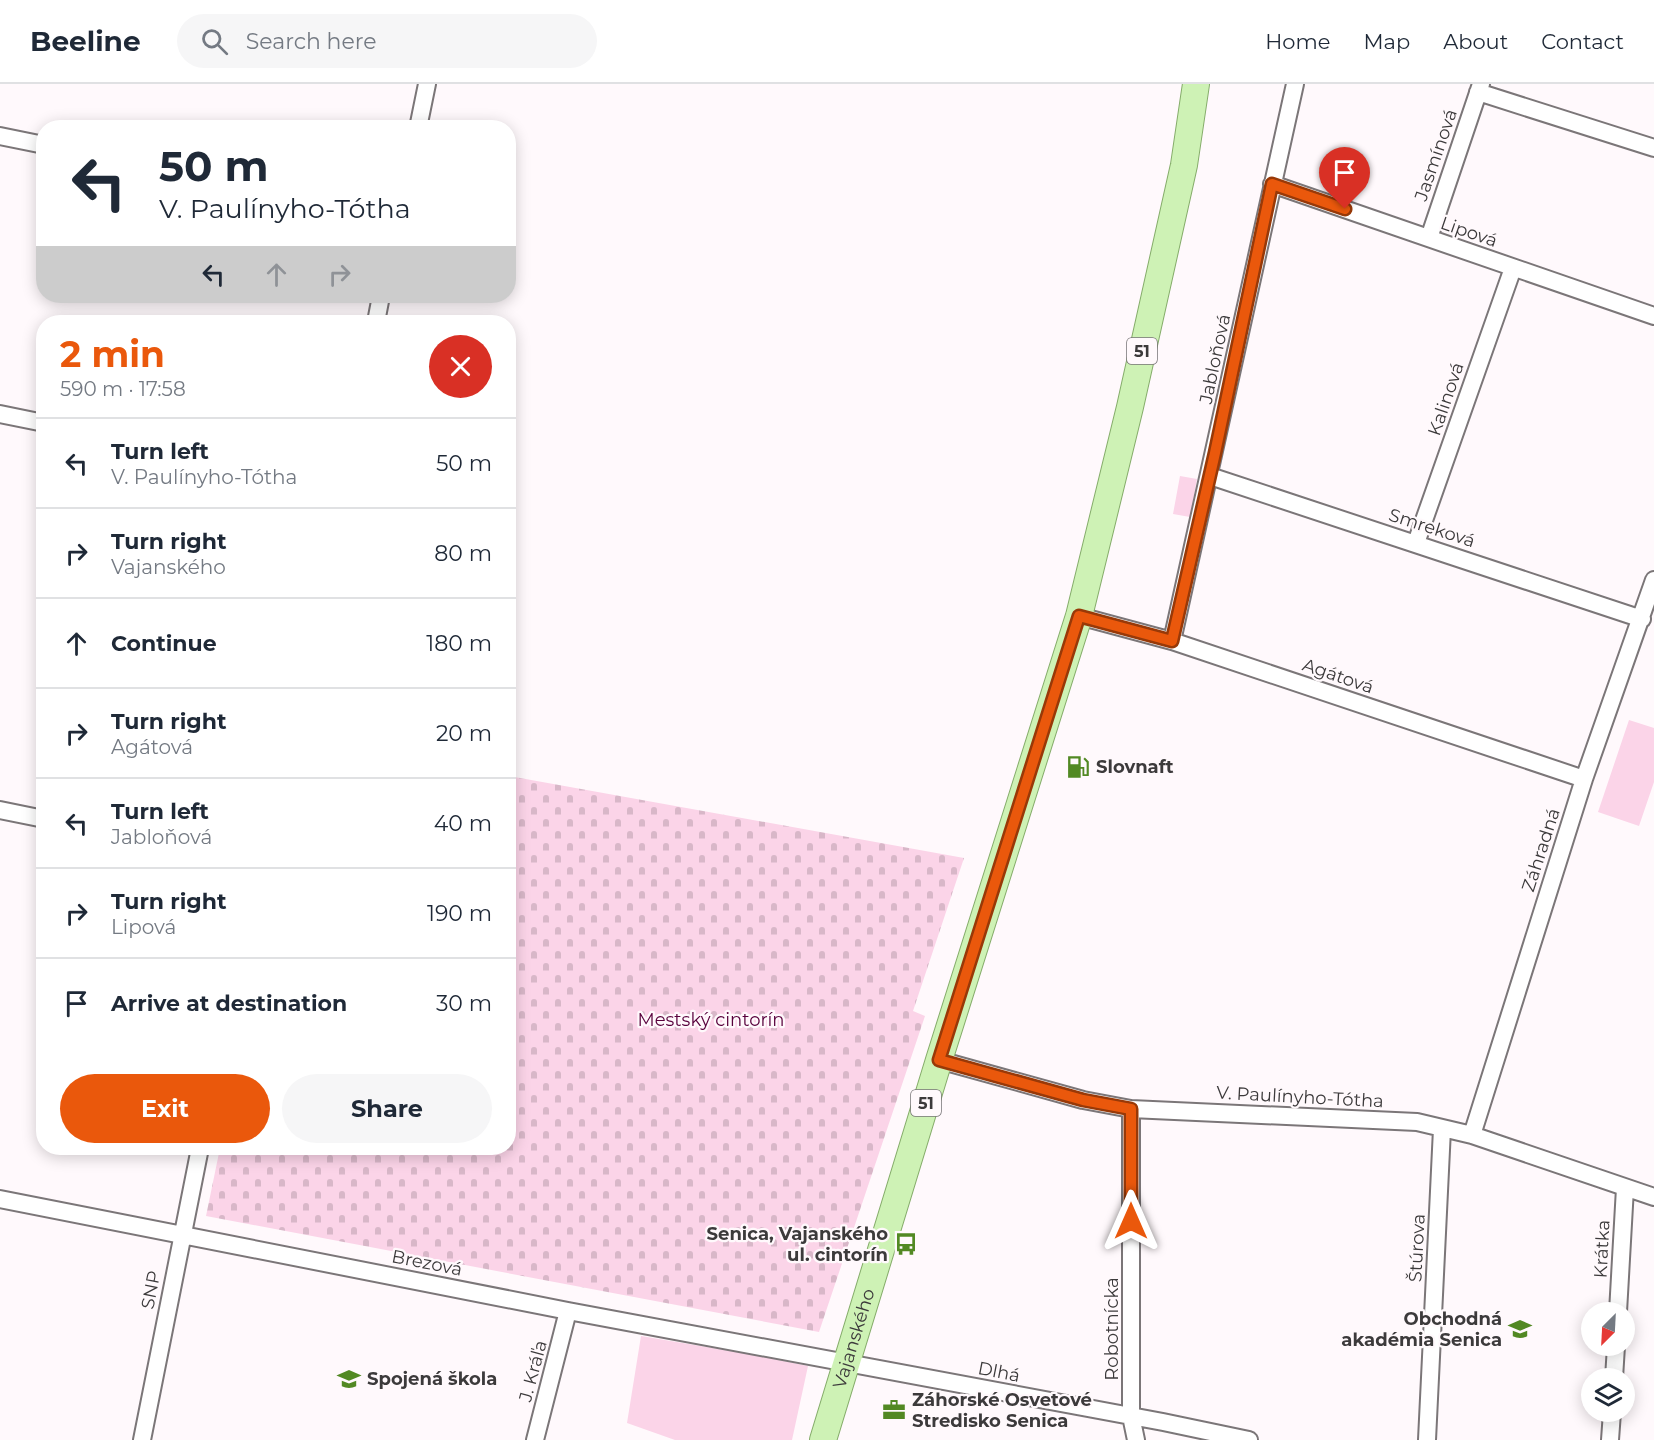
<!DOCTYPE html>
<html lang="en">
<head>
<meta charset="utf-8">
<style>
	body { margin:0; font-family:Montserrat,sans-serif; background:#f6f6f7; color:#1f2937; height:100vh; display:flex; flex-direction:column; font-size:22px; white-space:nowrap }
	* { box-sizing:border-box; margin:0 }
	p { font-size:20px; color:#747a83 }
	.icon { flex:none; width:33px; height:33px; fill:none; stroke:currentColor; stroke-width:2; stroke-linecap:round; stroke-linejoin:round }
	.map { position:relative; flex:1; overflow:hidden }
	.drawer { position:absolute; left:36px; top:231px; width:480px; height:840px; display:flex; flex-direction:column; background:#fff; border-radius:24px; box-shadow:0 3px 15px #0003 }
	.drawer>* { flex:none }
	.banner { position:absolute; left:36px; top:36px; width:480px; height:183px; border-radius:24px; box-shadow:0 3px 15px #0003; background:#fff; color:#1f2937; overflow:hidden }
	.needle { width:39px; rotate:204deg }
	.tools { position:absolute; left:1581px; top:1218px; display:grid; gap:12px }
	.tools a { display:grid; place-items:center; width:54px; height:54px; border-radius:50%; background:#fff; box-shadow:0 3px 15px #0003; font-size:30px }
	.pin { position:absolute; display:grid; place-items:center; width:51px; height:51px; color:#fff; margin:-62px -26px; border-radius:50% 50% 50% 0; rotate:-45deg; box-shadow:0 0 6px #0007 }
	.pin .icon { rotate:45deg }
	.me { position:absolute; width:66px; margin:-33px; rotate:0deg; stroke-linejoin:round; filter:drop-shadow(0 0 4px #0008) }
	.turn { display:flex; align-items:center; gap:21px; height:126px; padding:0 24px; font-size:27px }
	.turn .icon { width:78px; height:78px; stroke-width:2.5 }
	.turn b { display:block; font-size:42px; line-height:51px }
	.lanes { display:flex; align-items:center; height:57px; padding:0 24px; background:#0003; justify-content:center; gap:30px; direction:ltr }
	.lanes .off { opacity:.35 }
	.round { display:grid; place-items:center; flex:none; width:63px; height:63px; border-radius:32px; background:#f6f6f7 }
	.head { display:flex; align-items:center; justify-content:space-between; height:102px; padding:0 24px }
	h1 { font-size:36px; font-weight:700; line-height:45px; color:#ea580c }
	.primary-button { display:flex; gap:12px; margin-top:auto; padding:12px 24px }
	.primary-button a { flex:1; height:69px; border-radius:36px; background:#ea580c; color:#fff; font-size:24px; font-weight:700; line-height:69px; text-align:center }
	.primary-button a+a { background:#f6f6f7; color:#1f2937 }
	ul { padding:0; list-style:none }
	li { display:flex; align-items:center; gap:18px; height:90px; padding:0 24px; border-top:2px solid #e0e1e3 }
	li div { flex:1 }
	li b { display:block; font-size:22px }
	li em { font-style:normal }
	header { display:flex; align-items:center; gap:36px; box-sizing:border-box; height:84px; padding:0 30px; background:#fff; border-bottom:2px solid #e0e1e3 }
	header strong { font-size:28px }
	nav { display:flex; gap:33px; margin-inline-start:auto; font-size:21px }
	.search { width:420px; height:54px; background:#f6f6f7; display:flex; align-items:center; gap:15px; box-sizing:border-box; padding:0 21px; border-radius:33px; color:#747a83; font-size:22px }
	.map>svg:first-child { display:block }
	.cemetery { fill:url(#cemetery-stones) }
	.park { fill:#fbd4e8 }
	.lines { fill:none; stroke-linecap:round; stroke-linejoin:round }
	.street-casing { stroke:#7b7678; stroke-width:20 }
	.primary-casing { stroke:#85ac6a; stroke-width:28 }
	.street { stroke:#fff; stroke-width:16 }
	.primary { stroke:#cef2b5; stroke-width:26 }
	.route-casing { stroke:#983908; stroke-width:15 }
	.route { stroke:#ea580c; stroke-width:10 }
	.labels { text-anchor:middle; dominant-baseline:central; stroke-width:4.5; stroke-linejoin:round; paint-order:stroke }
	.shield { fill:#fff9fc; stroke:#767375; stroke-width:1.5 }
	.shield-label { font-size:16px; font-weight:bold; fill:#3c3a3b }
	.street-label { font-size:18px; fill:#3c3a3b; stroke:#fff9fc }
	.poi-label { font-size:18px; font-weight:bold; fill:#3c3a3b; stroke:#fff9fc; text-anchor:start }
	.park-label { font-size:18px; fill:#58003c; stroke:#fff9fc }
</style>
</head>
<body>
<header>
<strong>Beeline</strong>
<div class="search"><svg class="icon" aria-label="search" viewBox="0 0 24 24"><circle cx="10" cy="10" r="6"/><path d="M15 15l6 6"/></svg>Search here</div>
<nav><a>Home</a><a>Map</a><a>About</a><a>Contact</a></nav>
</header>
<div class="map">
<svg width="1654" height="1356" viewBox="0 0 1654 1356">
	<defs>
		<pattern id="cemetery-stones" width="16" height="16" patternUnits="userSpaceOnUse" patternTransform="scale(1.5)"><rect width="16" height="16" fill="#fbd4e8"/><path d="M2 7V4a2 2 0 0 1 4 0v3zM10 15v-3a2 2 0 0 1 4 0v3z" fill="#d8b7c8"/></pattern>
	</defs>
	<rect width="100%" height="100%" fill="#fff9fc"/>
	<path class="cemetery" d="M509,692L964,774L913,927L925,932L819,1248L206,1132L220,1064H508Z"/>
	<path class="park" d="M1180,392L1197,395L1190,433L1173,430Z
		M1629,636L1654,644V698L1639,742L1598,728Z
		M641,1252L760,1272L808,1282L792,1356H675L627,1339Z"/>
	<g class="lines">
		<g class="street-casing">
			<path id="street" d="M1478,8L1654,64
				M418,44L427,0
				M0,52L44,61
				M1272,100L1654,232
				M1429,154L1481,0
				M376,238L381,212
				M0,330L44,339
				M1210,392L1642,535
				M1416,459L1513,184
				M1079,532L1172,557L1584,695
				M1172,557L1295,0
				M0,726L44,735
				M939,976L1083,1016L1131,1025L1417,1038L1472,1051L1654,1113
				M1131,1025V1332L1136,1356
				M1472,1051L1584,695L1654,496
				M0,1115L568,1227L1163,1338L1249,1356
				M1618,1228L1625,1104
				M1614,1294L1616,1262
				M142,1356L200,1064
				M535,1356L568,1227
				M1427,1356L1442,1045
				M1610,1356L1612,1328"/>
		</g>
		<g class="primary-casing">
			<g id="primary">
				<path id="s1" d="M823,1356L939,976L1079,532L1130,323L1184,81L1196,0"/>
			</g>
		</g>
		<use href="#street" class="street"/>
		<use href="#primary" class="primary"/>
	</g>
	<g class="lines">
		<g class="route-casing">
			<path id="route" d="M1131,1137V1025L1083,1016L939,976L1079,532L1172,557L1215,369L1272,100L1345,125"/>
		</g>
		<use href="#route" class="route"/>
	</g>
	<defs>
		<g id="fuel-bare" transform="scale(1.8)"><path d="M-5.5-6h7V0h2V4h1.3V-2.5L3-4.5l.8-.8L6-3V5H2.5V1h-1V6h-7ZM-4.2-4.7v3.2H.2V-4.7Z" fill="#528923" stroke="#fff9fc" stroke-width="2.5" paint-order="stroke"/></g>
		<g id="bus-bare" transform="scale(1.8)"><path d="M-5-6H5V4H4V6H2V4H-2V6H-4V4H-5ZM-3.5-4V0h7V-4ZM-3.5 1.2v1.5H-2V1.2ZM2 1.2v1.5H3.5V1.2Z" fill="#528923" stroke="#fff9fc" stroke-width="2.5" paint-order="stroke"/></g>
		<g id="school-bare" transform="scale(1.8)"><path d="M0-5L7-2L0 1L-7-2ZM-4 1L0 2.5L4 1V4Q0 6-4 4Z" fill="#528923" stroke="#fff9fc" stroke-width="2.5" paint-order="stroke"/></g>
		<g id="office-bare" transform="scale(1.8)"><path d="M-6-3h4V-5.5h4V-3h4V5H-6ZM-1-4.5V-3h2v-1.5ZM-6 0V1H6V0Z" fill="#528923" stroke="#fff9fc" stroke-width="2.5" paint-order="stroke"/></g>
	</defs>
	<g fill-rule="evenodd">
		<use href="#fuel-bare" x="1078" y="683"/>
		<use href="#bus-bare" x="906" y="1160"/>
		<use href="#school-bare" x="1520" y="1245"/>
		<use href="#school-bare" x="349" y="1295"/>
		<use href="#office-bare" x="894" y="1326"/>
	</g>
	<g class="labels">
		<g class="shield">
			<rect x="1127" y="254" width="30" height="26" rx="4.5"/>
			<rect x="911" y="1006" width="30" height="26" rx="4.5"/>
		</g>
		<g class="shield-label">
			<text x="1142" y="267">51</text>
			<text x="926" y="1019">51</text>
		</g>
		<g class="street-label">
			<text transform="translate(1436 71) rotate(-71)">Jasmínová</text>
			<text transform="translate(1469 148) rotate(19)">Lipová</text>
			<text transform="translate(1215 275) rotate(-78)">Jabloňová</text>
			<text transform="translate(1446 315) rotate(-71)">Kalinová</text>
			<text transform="translate(1432 444) rotate(18)">Smreková</text>
			<text transform="translate(1338 592) rotate(19)">Agátová</text>
			<text transform="translate(1541 766) rotate(-72)">Záhradná</text>
			<text transform="translate(1300 1013) rotate(3)">V. Paulínyho-Tótha</text>
			<text transform="translate(1417 1164) rotate(-87)">Štúrova</text>
			<text transform="translate(1602 1165) rotate(-87)">Krátka</text>
			<text transform="translate(427 1179) rotate(11)">Brezová</text>
			<text transform="translate(151 1206) rotate(-79)">SNP</text>
			<text transform="translate(1112 1245) rotate(-90)">Robotnícka</text>
			<text stroke="none"><textPath href="#s1" startOffset="106">Vajanského</textPath></text>
			<text transform="translate(533 1287) rotate(-75)">J. Kráľa</text>
			<text transform="translate(999 1288) rotate(11)">Dlhá</text>
		</g>
		<g class="poi-label">
			<text x="1096" y="683">Slovnaft</text>
			<text x="888" y="1150" text-anchor="end">Senica, Vajanského<tspan x="888" dy="21">ul. cintorín</tspan></text>
			<text x="1502" y="1235" text-anchor="end">Obchodná<tspan x="1502" dy="21">akadémia Senica</tspan></text>
			<text x="367" y="1295">Spojená škola</text>
			<text x="912" y="1316">Záhorské Osvetové<tspan x="912" dy="21">Stredisko Senica</tspan></text>
		</g>
		<g class="park-label">
			<text x="711" y="936">Mestský cintorín</text>
		</g>
	</g>
</svg>
<div class="tools">
<a><svg class="needle" viewBox="-14 -14 28 28"><path d="M0-13l5 13h-10z" fill="#e53935"/><path d="M0 13l5-13h-10z" fill="#747a83"/></svg></a>
<a><svg class="icon" aria-label="layers" viewBox="0 0 24 24"><path d="M12 4l9 5-9 5-9-5zM3 14l9 5 9-5"/></svg></a>
</div>
<div class="pin" style="left:1345px;top:125px;background:#d93025"><svg class="icon" aria-label="arrive" viewBox="0 0 24 24"><path d="M6 21V4h12l-3 4 3 4H6"/></svg></div>
<svg class="me" style="left:1131px;top:1137px" viewBox="-20 -20 40 40"><path d="M0-17L14 15 0 8-14 15z" fill="#ea580c" stroke="#fff" stroke-width="4"/></svg>
<div class="banner">
<div class="turn"><svg class="icon" aria-label="left" viewBox="0 0 24 24"><path d="M17 20v-9H6M10 6l-5 5 5 5"/></svg><div><b>50 m</b>V. Paulínyho-Tótha</div></div>
<div class="lanes"><svg class="icon" aria-label="left" viewBox="0 0 24 24"><path d="M17 20v-9H6M10 6l-5 5 5 5"/></svg><svg class="icon off" aria-label="ahead" viewBox="0 0 24 24"><path d="M12 20V5M6 11l6-6 6 6"/></svg><svg class="icon off" aria-label="right" viewBox="0 0 24 24"><path d="M7 20v-9h11M14 6l5 5-5 5"/></svg></div>
</div>
<section class="drawer">
<div class="head"><div><h1>2 min</h1><p>590 m · 17:58</p></div><a class="round" style="background:#d93025;color:#fff"><svg class="icon" aria-label="close" viewBox="0 0 24 24"><path d="M6 6l12 12M18 6L6 18"/></svg></a></div>
<ul>
<li><svg class="icon" aria-label="left" viewBox="0 0 24 24"><path d="M17 20v-9H6M10 6l-5 5 5 5"/></svg><div><b>Turn left</b><p>V. Paulínyho-Tótha</p></div><em>50 m</em></li>
<li><svg class="icon" aria-label="right" viewBox="0 0 24 24"><path d="M7 20v-9h11M14 6l5 5-5 5"/></svg><div><b>Turn right</b><p>Vajanského</p></div><em>80 m</em></li>
<li><svg class="icon" aria-label="ahead" viewBox="0 0 24 24"><path d="M12 20V5M6 11l6-6 6 6"/></svg><div><b>Continue</b></div><em>180 m</em></li>
<li><svg class="icon" aria-label="right" viewBox="0 0 24 24"><path d="M7 20v-9h11M14 6l5 5-5 5"/></svg><div><b>Turn right</b><p>Agátová</p></div><em>20 m</em></li>
<li><svg class="icon" aria-label="left" viewBox="0 0 24 24"><path d="M17 20v-9H6M10 6l-5 5 5 5"/></svg><div><b>Turn left</b><p>Jabloňová</p></div><em>40 m</em></li>
<li><svg class="icon" aria-label="right" viewBox="0 0 24 24"><path d="M7 20v-9h11M14 6l5 5-5 5"/></svg><div><b>Turn right</b><p>Lipová</p></div><em>190 m</em></li>
<li><svg class="icon" aria-label="arrive" viewBox="0 0 24 24"><path d="M6 21V4h12l-3 4 3 4H6"/></svg><div><b>Arrive at destination</b></div><em>30 m</em></li>
</ul>
<div class="primary-button"><a>Exit</a><a>Share</a></div>
</section>
</div>
</body>
</html>
